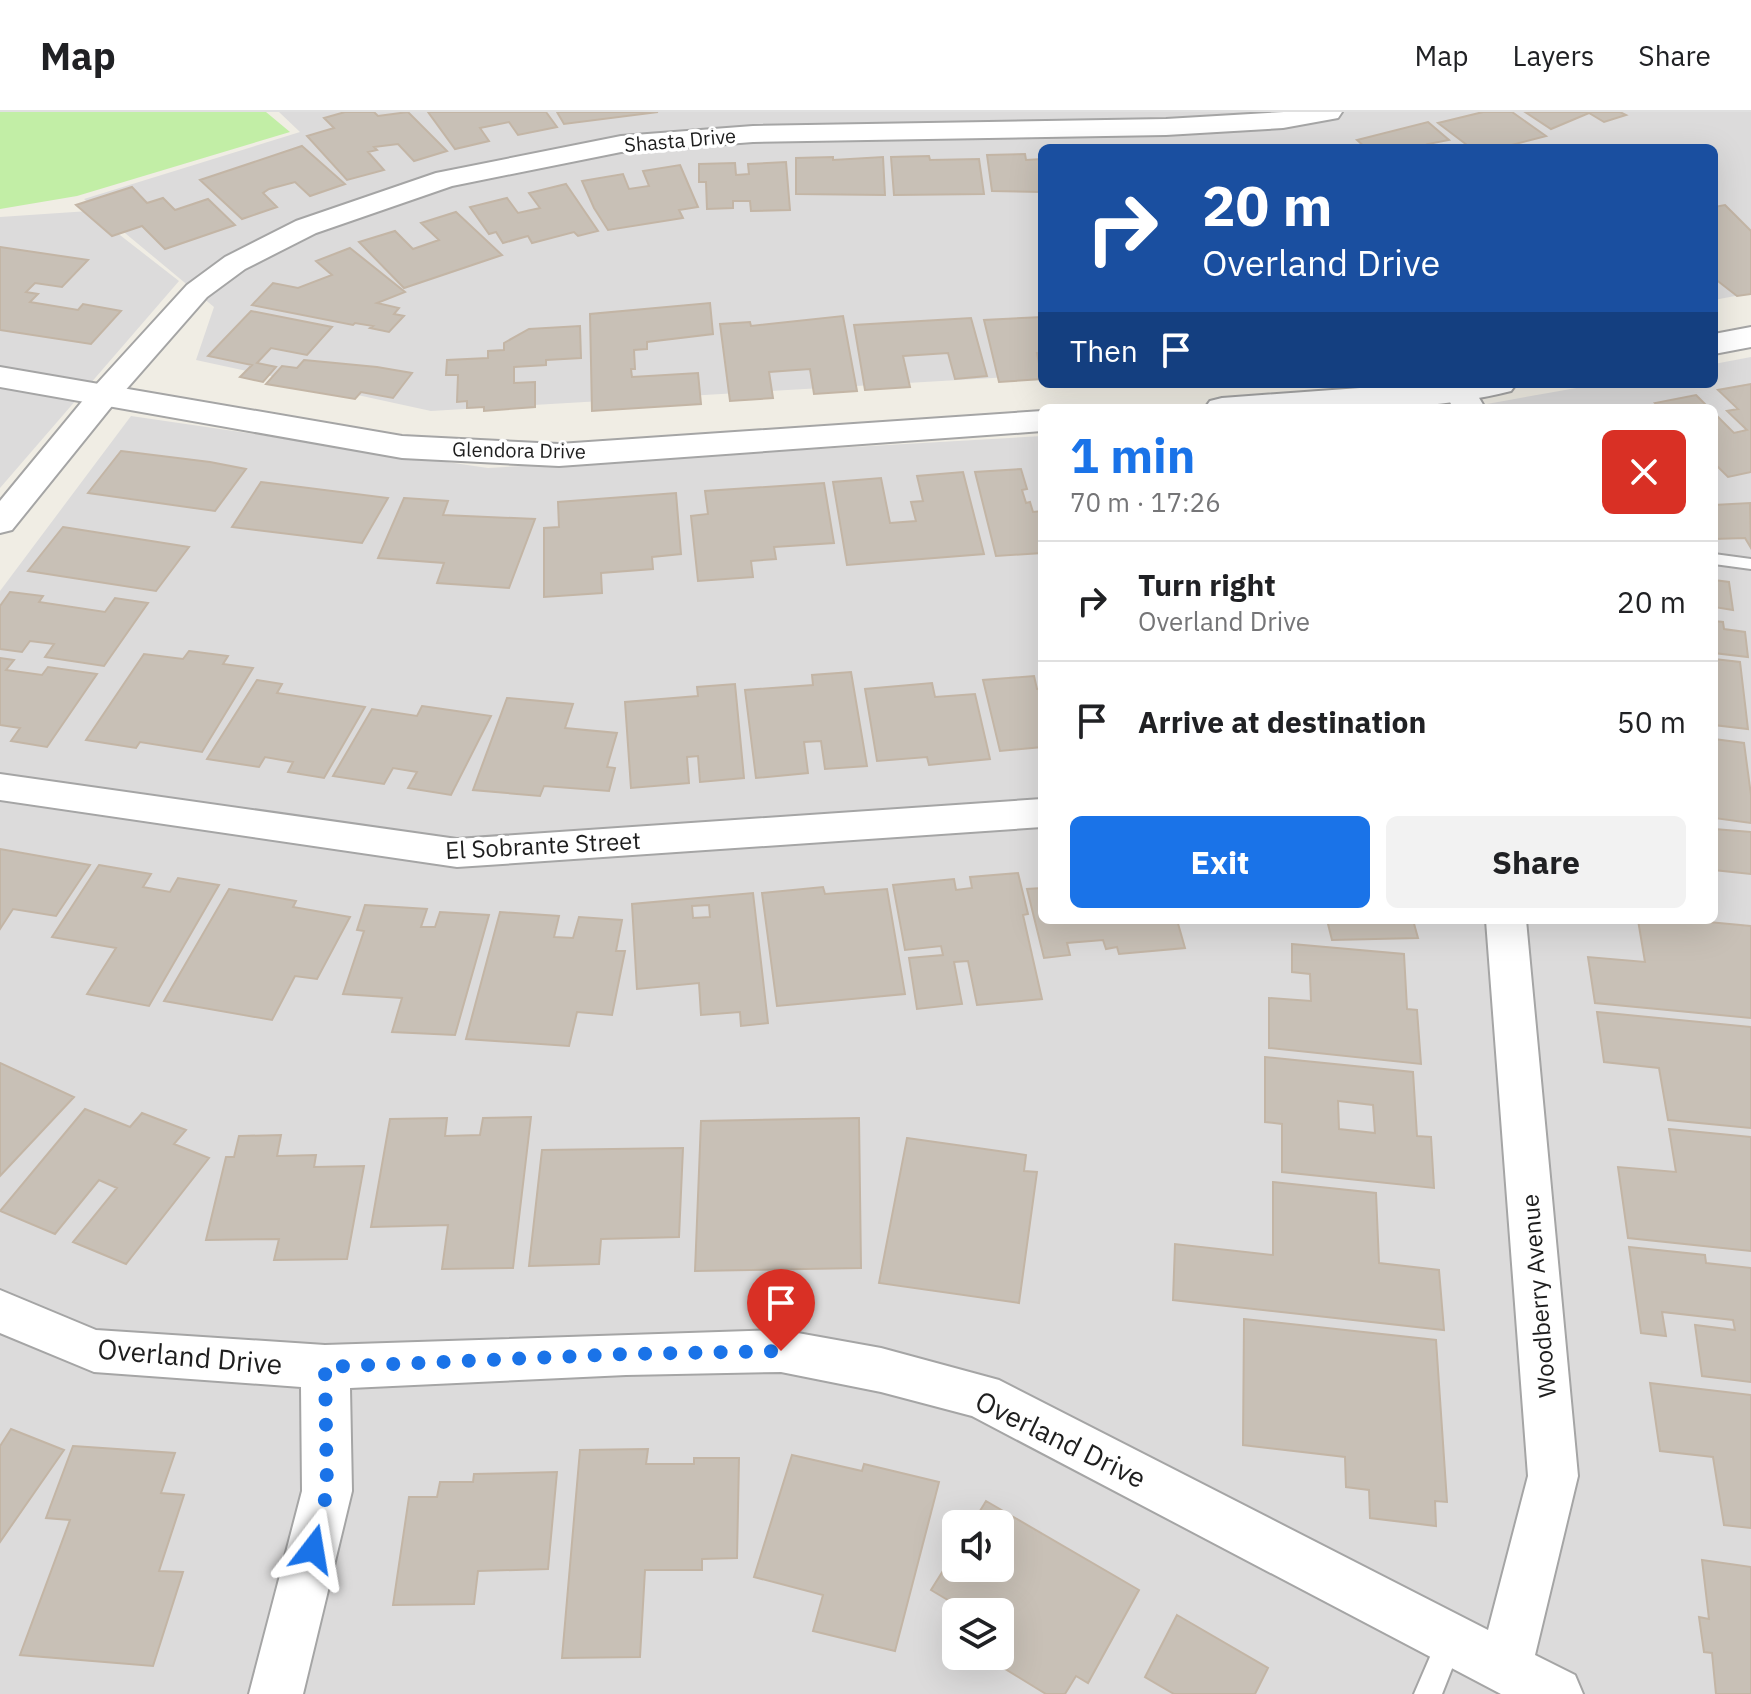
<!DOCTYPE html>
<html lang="en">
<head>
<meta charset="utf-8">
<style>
	body { margin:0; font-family:"IBM Plex Sans",sans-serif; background:#f2f2f2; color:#202124; height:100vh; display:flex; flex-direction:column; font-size:30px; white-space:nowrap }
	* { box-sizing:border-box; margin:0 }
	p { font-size:26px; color:#757577 }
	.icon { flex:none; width:44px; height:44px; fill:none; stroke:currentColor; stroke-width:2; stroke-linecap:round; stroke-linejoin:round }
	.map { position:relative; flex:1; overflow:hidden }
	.sheet { position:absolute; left:1038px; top:292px; width:680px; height:520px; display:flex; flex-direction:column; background:#fff; border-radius:12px; box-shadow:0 8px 32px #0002 }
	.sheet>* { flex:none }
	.hud { position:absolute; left:1038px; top:32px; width:680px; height:244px; border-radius:12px; box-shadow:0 8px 32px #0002; background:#1a4fa0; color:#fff; overflow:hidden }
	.controls { position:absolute; left:942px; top:1398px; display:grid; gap:16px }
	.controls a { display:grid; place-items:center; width:72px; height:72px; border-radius:12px; background:#fff; box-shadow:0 8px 32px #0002; font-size:40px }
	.pin { position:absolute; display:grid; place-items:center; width:68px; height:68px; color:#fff; margin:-82px -34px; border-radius:50% 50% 50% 0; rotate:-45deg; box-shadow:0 0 8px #0007 }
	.pin .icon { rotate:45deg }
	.me { position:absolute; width:88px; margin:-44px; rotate:14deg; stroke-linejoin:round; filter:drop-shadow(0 0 6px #0008) }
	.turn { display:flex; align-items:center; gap:28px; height:168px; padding:0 32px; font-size:36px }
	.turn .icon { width:104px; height:104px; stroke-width:2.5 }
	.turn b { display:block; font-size:56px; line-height:68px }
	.then { display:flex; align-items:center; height:76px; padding:0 32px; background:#0003; gap:16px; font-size:30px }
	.round { display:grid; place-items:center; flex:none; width:84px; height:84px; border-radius:12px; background:#f2f2f2 }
	.overview { display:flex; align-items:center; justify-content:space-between; height:136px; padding:0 32px }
	h1 { font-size:48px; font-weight:700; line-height:60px; color:#1a73e8 }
	.primary-button { display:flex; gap:16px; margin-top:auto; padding:16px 32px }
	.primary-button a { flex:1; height:92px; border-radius:12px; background:#1a73e8; color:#fff; font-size:32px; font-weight:700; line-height:92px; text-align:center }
	.primary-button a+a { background:#f2f2f2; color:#202124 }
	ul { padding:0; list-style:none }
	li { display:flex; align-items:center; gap:24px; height:120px; padding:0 32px; border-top:2px solid #e0e0e0 }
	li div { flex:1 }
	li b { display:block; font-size:30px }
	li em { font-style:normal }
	header { display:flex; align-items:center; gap:48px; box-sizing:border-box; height:112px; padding:0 40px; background:#fff; border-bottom:2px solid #e0e0e0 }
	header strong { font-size:38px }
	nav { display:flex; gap:44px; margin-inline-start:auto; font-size:28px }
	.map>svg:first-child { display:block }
	.residential { fill:#dcdbdb; fill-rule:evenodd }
	.grass { fill:#c2eea6 }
	.building { fill:#c8c0b6; stroke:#c3b5a5; stroke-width:2; fill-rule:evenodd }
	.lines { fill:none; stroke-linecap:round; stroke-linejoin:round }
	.service-casing { stroke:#a5a5a5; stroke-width:4 }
	.minor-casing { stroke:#a5a5a5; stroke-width:4 }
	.tertiary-casing { stroke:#a5a5a5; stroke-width:4 }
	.service { fill:#fff; fill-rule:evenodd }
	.minor { fill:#fff; fill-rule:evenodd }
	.tertiary { fill:#fff; fill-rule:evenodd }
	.route { stroke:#1a73e8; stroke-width:14; stroke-dasharray:0 25.2 }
	.labels { text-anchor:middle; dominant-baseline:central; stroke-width:7; stroke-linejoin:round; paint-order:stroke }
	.far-street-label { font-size:20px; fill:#1e1e1e; stroke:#fff }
	.street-label { font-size:24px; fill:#1e1e1e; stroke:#fff }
	.near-street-label { font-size:28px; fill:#1e1e1e; stroke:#fff }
</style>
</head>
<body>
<header>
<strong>Map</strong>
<nav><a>Map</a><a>Layers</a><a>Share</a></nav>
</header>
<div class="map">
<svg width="1751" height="1582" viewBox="0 0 1751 1582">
	<rect width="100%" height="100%" fill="#f0ede4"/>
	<path class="residential" d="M279,0H1751V181L1714,188V36H1042V263L431,299L196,248L214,195L84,87L300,20Z
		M89,99L179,169L0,376V105Z
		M1751,245V1582H0V479L131,304L488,356L1042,324V808H1714V296H1464L1599,272H1714V252ZM956,1412H1000V1456H956ZM956,1500H1000V1544H956Z"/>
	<path class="grass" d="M0,0H266L290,20L77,84L0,97Z"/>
	<path class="building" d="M345,0H374L378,4L408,0L447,39L414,49L398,32L374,35L377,38L368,40L384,58L347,68L307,24L334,16L324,6Z
		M428,0H546L557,15L518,23L509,10L480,16L489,29L455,37Z
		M557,0H658L564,12Z
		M1483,0H1512L1546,24L1500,36H1471L1438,11Z
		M1525,0H1620L1626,3L1604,10L1589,1L1551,17Z
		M1428,10L1449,28L1428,32L1433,36H1366L1357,28Z
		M302,34L345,72L310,84L295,70L269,77L263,81L277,95L242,107L200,68Z
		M1025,42L1026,48L1042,47V80L992,79L987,43Z
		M929,44L930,48L979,47L984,82L894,83L891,45Z
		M833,45V48L883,45L885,83L796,82V46Z
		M786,50L790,98L751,99L750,89H733V96L707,97L706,70H699V52L735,51L736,63L749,62L748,52Z
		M680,53L698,95L679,98L683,106L608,118L594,96L582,69L623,62L629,77L649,74L643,59Z
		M566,72L598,119L578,124L574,120L532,131L528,124L503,131L496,120L489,122L470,95L507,86L518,101L540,96L529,81Z
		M132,75L147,91L163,86L175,98L208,87L235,113L165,137L142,114L112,124L76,93Z
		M1725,93L1751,119V182L1737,184L1714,166V95Z
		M456,100L502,143L404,176L359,130L395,119L413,137L439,128L421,111Z
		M0,135L88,148L62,175L35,171L26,180L38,182L30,190L78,198L83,192L121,199L91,232L0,218Z
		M350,136L405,180L377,191L399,196L394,202L404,204L389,220L370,216L373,214L355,211L353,213L252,193L273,171L298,176L332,163L316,149Z
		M710,191L713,222L647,230V237L634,238L635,257H631L632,265L698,261L701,292L592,299L590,202Z
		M251,199L332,215L307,243L271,236L257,251L276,255L263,270L240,265L252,253L208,244Z
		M843,204L857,279L814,282L810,257L769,260L773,286L730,289L720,212L750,210L751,214Z
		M1042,205V241H1037L1042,267L999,270L984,208Z
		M971,206L987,264L955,267L948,241L903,244L910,275L865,278L854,213Z
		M580,214L581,246L546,248V253L514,255V271L535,270V295L484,299V295L467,296V289L457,290L458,263H446L447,248L488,246V239L504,238V231L529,217Z
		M304,248L377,255L412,261L393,286L361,280L355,287L266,272L282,254L297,256Z
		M1751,272V360L1728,365L1714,351V301L1734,321L1747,318L1727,299L1738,297L1718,278Z
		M1696,283L1709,296H1660L1655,291Z
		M121,339L210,350L246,357L215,399L88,381Z
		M1021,357L1027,377L1022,378L1026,391L1030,390L1033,400L1042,399V441L996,444L975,360Z
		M963,360L984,442L847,453L833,370L881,366L890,411L916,409L911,390L923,389L917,364Z
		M261,370L388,386L362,431L232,415Z
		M824,371L834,431L774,435L776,447L751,449L753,465L698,469L691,404L708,402L705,379Z
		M676,381L681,442L652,445L653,457L601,461L602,481L544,485V416L559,415L558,390Z
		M404,386L448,389L443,403L535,407L509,476L437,471L444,451L378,446Z
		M1750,391L1751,436L1745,426L1714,427V393Z
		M63,415L189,435L156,479L28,459Z
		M1714,468L1729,470L1733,498L1714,495Z
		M10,480L43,484L39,490L105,500L115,486L148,491L104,554L45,545L54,532L30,529L22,540L0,537V494Z
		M1714,509L1723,510L1724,517L1745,520L1748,545L1714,541Z
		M189,539L228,544L223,552L253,556L202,640L140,630L136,636L86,628L144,542L183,547Z
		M0,546L14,548L6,558L42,563L48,555L97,562L47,635L11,629L20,616L0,613Z
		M1714,547L1740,550L1748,617L1714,613Z
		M851,560L867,654L825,657L821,629L804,630L808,661L756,666L745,578L813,573L812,563Z
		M1034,564L1037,577H1042V635L1000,639L983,568Z
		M257,568L282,572L277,581L365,595L324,666L288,660L293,650L265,645L259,655L207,647Z
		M932,571L935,585L975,582L990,647L929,653L927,645L877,649L865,577Z
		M735,572L744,666L700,670L698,644L687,645L689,671L631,676L625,590L698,584L697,575Z
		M507,586L573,592L565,616L617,621L607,655L615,656L609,679L544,674L540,684L473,678Z
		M422,594L491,604L451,683L408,676L417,660L393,656L384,672L333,664L372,597L417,604Z
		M1714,627L1744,631L1751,683V711L1714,706Z
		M1714,717L1751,720V762L1714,758Z
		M0,737L90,753L56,804L13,797L0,817Z
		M99,753L151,762L143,775L170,780L178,766L219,773L149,894L87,882L116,836L52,825Z
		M1018,761L1028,802L1023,803L1042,887L977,893L968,849L954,850L962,892L917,897L909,846L943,843L941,834L905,838L893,773L954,767L956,778L972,776L970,765Z
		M823,775L825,782L887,777L905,882L777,894L762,781Z
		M1042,776V808H1177L1185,836L1119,842L1117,835L1106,837L1103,828L1067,831L1070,843L1044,846L1027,777Z
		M229,777L296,789L293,795L350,805L317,867L295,864L272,908L164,889Z
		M753,781L768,911L741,914L740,900L701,903L699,871L637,877L632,792ZM709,793L710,805L693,806L692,794Z
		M365,793L427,797L421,815H435L440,800L489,803L455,923L392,920L402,886L343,882L364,819L357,818Z
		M500,800L559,804L554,825L573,826L579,805L622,808L616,839H625L612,903L577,900L569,934L466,927Z
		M1327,808H1413L1418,826L1332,828Z
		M1638,808H1687L1751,814V906L1595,891L1588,845L1645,850Z
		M1292,832L1404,842L1407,897L1417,898L1421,952L1269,936V886L1311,889L1310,862L1292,860Z
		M1597,900L1751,915V1016L1668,1008L1659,956L1604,950Z
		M1265,945L1413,960L1417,1024L1431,1025L1434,1076L1282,1060V1012L1265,1010ZM1338,989L1373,993L1375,1021L1339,1017Z
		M0,951L74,985L0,1064Z
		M85,997L130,1015L142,1001L186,1018L174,1032L209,1046L126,1152L73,1130L117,1076L99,1068L55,1122L0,1099Z
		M531,1005L513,1156L442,1157L448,1113L371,1115L390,1007L447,1006L445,1024L480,1023L483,1006Z
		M859,1006L861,1156L695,1159L701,1009Z
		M1669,1017L1751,1025V1139L1628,1126L1618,1055L1676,1060Z
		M281,1023L277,1044L316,1043L314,1055L364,1054L347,1147L274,1148L279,1127L206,1128L226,1045H234L239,1024Z
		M907,1026L1026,1043L1024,1059L1037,1060L1019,1191L879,1171Z
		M683,1036L679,1125L601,1127L599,1152L529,1154L542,1038Z
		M1273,1070L1376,1081L1379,1151L1439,1158L1444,1218L1173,1188L1175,1132L1273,1143Z
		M1629,1135L1705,1143L1706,1151L1751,1156V1270L1702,1264L1695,1213L1735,1218L1733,1208L1662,1200L1666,1224L1641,1221Z
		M1244,1207L1436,1228L1447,1390L1435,1389L1436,1414L1370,1406L1369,1378L1346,1375L1345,1345L1243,1333Z
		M1650,1271L1751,1283V1416L1724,1413L1713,1345L1660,1339Z
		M11,1317L64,1338L0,1430V1334Z
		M73,1334L175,1341L161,1381L184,1383L159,1459L183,1460L153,1554L20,1543L70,1408L46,1406Z
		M648,1337L646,1352H694V1346H739L737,1446L702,1447V1458H645L640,1545L562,1546L580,1338Z
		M792,1343L862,1359L864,1352L939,1370L895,1539L813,1519L823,1483L754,1465Z
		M557,1360L548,1457L478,1459L474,1492L393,1493L409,1385H437L440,1370H473L474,1362Z
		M986,1389L1139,1478L1088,1571L1076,1564L1065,1582H1046L984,1544H1000V1500H968L931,1478L956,1438V1456H1000V1412H972Z
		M1702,1448L1751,1455V1582H1716L1712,1541L1704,1540L1699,1505L1709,1507Z
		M1177,1503L1268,1556L1255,1582H1174L1145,1565Z"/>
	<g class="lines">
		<g class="service-casing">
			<path id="service" d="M1714,442L1751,447V457L1714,452Z
				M1451,1513L1460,1517L1464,1526L1442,1582H1414L1442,1517Z"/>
		</g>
		<g class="minor-casing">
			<path id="minor" d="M1284,0H1342L1338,6L1283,16L1166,23L753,30L621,40L452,74L316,121L245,157L207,185L116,289L12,418L0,421V389L94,275L187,173L225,145L296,109L436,61L621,24L753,14L1166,7Z
				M1441,272H1471L1485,296H1453Z
				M0,662L457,727L1042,687V715L457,755L0,688Z
				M1486,808H1526L1578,1364L1535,1543L1575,1563L1583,1582H1501L972,1304L881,1280L781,1260L626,1263L350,1276L352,1379L303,1582H249L302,1379L301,1275L94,1260L0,1221V1178L96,1218L325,1233L781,1218L881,1236L999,1268L1488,1518L1528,1364Z"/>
		</g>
		<g class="tertiary-casing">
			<path id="tertiary" d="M1751,215V235L1714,242V222Z
				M0,255L402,324L559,332L1042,299V319L559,354L402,346L0,275Z
				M1415,272H1516L1511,279C1412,304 1306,296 1205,296L1210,289L1222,286Z"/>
		</g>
		<use href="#service" class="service"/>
		<use href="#minor" class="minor"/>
		<use href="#tertiary" class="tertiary"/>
	</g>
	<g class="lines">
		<path class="route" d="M313,1437L327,1379L325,1255L626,1242L781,1239"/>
	</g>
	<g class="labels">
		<g class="far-street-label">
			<text transform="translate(680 28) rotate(-5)">Shasta Drive</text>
			<text transform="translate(519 338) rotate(1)">Glendora Drive</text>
		</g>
		<g class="street-label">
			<text transform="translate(543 733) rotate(-3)">El Sobrante Street</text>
			<text transform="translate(1538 1184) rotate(-95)">Woodberry Avenue</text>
		</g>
		<g class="near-street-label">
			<text transform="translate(190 1244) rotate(5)">Overland Drive</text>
			<text transform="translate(1061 1327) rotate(26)">Overland Drive</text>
		</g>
	</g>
</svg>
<div class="controls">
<a><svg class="icon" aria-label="sound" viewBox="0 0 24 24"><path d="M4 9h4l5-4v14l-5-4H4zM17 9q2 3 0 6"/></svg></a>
<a><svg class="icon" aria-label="layers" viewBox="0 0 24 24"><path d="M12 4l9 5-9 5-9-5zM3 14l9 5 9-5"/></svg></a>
</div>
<div class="pin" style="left:781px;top:1239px;background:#d93025"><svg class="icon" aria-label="arrive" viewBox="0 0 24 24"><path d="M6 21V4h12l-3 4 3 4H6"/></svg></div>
<svg class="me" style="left:313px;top:1437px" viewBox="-20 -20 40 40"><path d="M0-17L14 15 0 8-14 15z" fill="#1a73e8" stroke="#fff" stroke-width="4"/></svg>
<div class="hud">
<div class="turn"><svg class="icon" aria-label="right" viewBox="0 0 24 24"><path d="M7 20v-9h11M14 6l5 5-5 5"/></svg><div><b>20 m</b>Overland Drive</div></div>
<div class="then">Then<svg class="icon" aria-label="arrive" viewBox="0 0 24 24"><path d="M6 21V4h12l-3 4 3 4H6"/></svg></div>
</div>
<section class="sheet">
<div class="overview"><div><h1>1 min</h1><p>70 m · 17:26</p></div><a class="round" style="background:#d93025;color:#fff"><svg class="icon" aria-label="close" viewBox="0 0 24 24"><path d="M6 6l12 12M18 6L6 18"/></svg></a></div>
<ul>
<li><svg class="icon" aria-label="right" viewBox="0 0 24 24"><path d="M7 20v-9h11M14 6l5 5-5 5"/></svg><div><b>Turn right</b><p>Overland Drive</p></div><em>20 m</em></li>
<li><svg class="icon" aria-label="arrive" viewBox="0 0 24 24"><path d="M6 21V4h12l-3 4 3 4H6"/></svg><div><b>Arrive at destination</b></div><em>50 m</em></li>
</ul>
<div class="primary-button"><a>Exit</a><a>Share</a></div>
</section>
</div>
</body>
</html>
